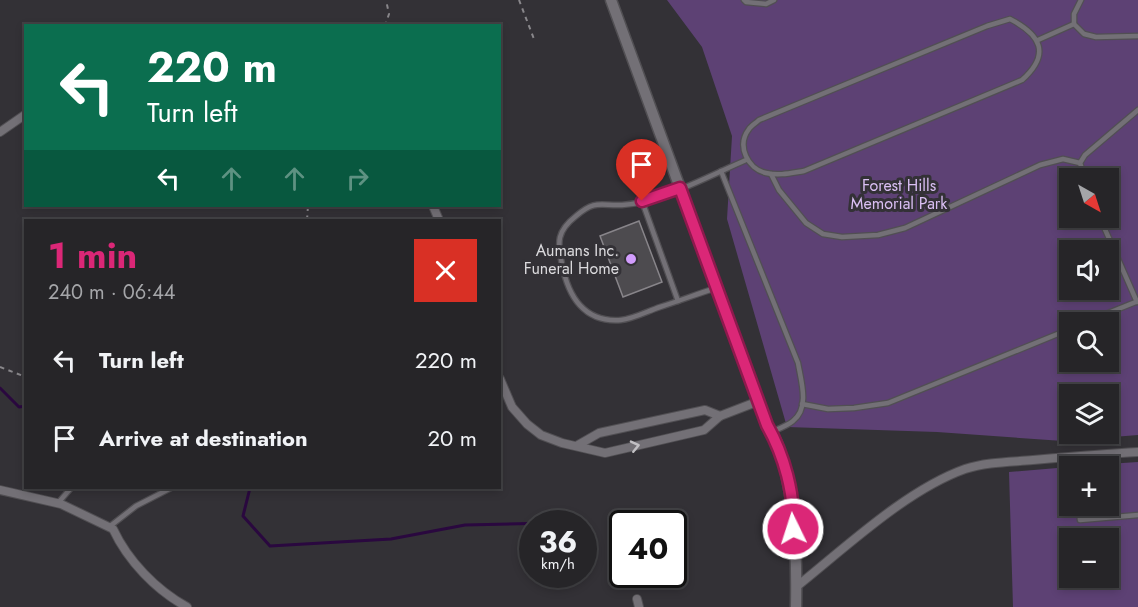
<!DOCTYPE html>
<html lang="en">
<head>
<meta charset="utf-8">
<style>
  :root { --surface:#262528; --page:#323134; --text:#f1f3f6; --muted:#a4a5a8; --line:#424245; --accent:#db2777 }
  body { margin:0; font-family:Jost,sans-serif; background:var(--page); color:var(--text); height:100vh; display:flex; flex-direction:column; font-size:22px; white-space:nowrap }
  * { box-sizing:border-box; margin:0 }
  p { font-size:20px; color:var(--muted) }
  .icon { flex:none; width:33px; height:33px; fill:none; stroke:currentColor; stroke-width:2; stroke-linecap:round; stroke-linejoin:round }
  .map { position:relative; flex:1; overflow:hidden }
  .sheet { position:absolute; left:24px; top:219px; width:477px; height:270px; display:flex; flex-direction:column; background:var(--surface); border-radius:0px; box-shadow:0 3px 9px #0003,0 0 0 2px var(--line) }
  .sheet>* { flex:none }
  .banner { position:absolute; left:24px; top:24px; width:477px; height:183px; border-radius:0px; box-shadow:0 3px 9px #0003,0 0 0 2px var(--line); background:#0b6e4f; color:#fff; overflow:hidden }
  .needle { width:39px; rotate:141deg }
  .fabs { position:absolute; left:1059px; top:168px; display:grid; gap:12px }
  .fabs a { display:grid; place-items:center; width:60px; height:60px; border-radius:0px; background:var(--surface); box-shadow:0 3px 9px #0003,0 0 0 2px var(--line); font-size:30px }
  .speed { position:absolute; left:519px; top:510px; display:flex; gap:12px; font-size:30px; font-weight:700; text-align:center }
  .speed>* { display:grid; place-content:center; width:78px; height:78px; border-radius:50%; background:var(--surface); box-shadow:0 3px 9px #0003,0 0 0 2px var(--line); line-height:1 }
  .speed small { font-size:15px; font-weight:400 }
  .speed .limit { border:3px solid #111; border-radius:9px; background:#fff; color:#111 }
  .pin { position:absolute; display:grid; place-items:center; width:51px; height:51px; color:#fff; margin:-62px -26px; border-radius:50% 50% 50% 0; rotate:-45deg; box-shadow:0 0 6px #0007 }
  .pin .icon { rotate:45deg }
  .me { position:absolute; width:66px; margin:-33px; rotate:356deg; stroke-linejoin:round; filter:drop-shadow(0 0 4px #0008) }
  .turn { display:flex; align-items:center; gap:21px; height:126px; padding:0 24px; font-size:27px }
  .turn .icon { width:78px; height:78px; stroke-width:2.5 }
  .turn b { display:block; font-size:42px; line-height:51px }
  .lanes { display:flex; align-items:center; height:57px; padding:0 24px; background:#0003; justify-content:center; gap:30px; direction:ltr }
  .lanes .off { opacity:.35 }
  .round { display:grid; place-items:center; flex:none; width:63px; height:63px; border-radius:0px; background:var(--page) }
  .head { display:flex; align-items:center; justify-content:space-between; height:102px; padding:0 24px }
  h1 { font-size:36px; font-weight:700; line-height:45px; color:var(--accent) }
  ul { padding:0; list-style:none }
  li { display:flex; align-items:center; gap:18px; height:78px; padding:0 24px }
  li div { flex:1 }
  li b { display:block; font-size:22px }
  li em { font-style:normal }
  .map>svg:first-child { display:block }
  .green { fill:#5d4174; fill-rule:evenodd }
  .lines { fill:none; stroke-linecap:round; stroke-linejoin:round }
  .stream { stroke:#2a083f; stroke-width:3 }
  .building { fill:#4d4b4f; stroke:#88858a; stroke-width:1.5 }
  .service-casing { stroke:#514f53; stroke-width:7 }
  .minor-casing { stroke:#514f53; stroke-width:10 }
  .tertiary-casing { stroke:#514f53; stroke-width:13 }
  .path { stroke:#89878b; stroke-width:2; stroke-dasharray:4.5 4.5; stroke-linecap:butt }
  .service { stroke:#737076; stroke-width:4.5 }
  .minor { stroke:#737076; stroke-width:8 }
  .tertiary { stroke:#737076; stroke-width:10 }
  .oneway { stroke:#c2c0c4 }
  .route-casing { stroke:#8e194d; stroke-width:15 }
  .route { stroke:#db2777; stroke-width:10 }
  .poi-dot { fill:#d29dfd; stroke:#333136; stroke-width:2 }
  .labels { text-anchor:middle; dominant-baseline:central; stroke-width:6; stroke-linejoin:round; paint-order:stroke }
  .park-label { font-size:16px; fill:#dabff3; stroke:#333136 }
  .poi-label { font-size:16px; fill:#dcdbde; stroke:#333136; text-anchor:end }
</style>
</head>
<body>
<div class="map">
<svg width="1138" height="607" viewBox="0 0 1138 607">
  <rect width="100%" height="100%" fill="#333136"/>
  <g class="green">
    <path d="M667,0H1138V435L1063,441L937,432L787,427L727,219L732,136L702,47ZM1070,178H1108V218H1070ZM1070,250H1108V290H1070ZM1070,322H1108V362H1070ZM1070,394H1108V434H1070Z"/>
    <path d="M1138,462V607H1013L1009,472L1069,467L1070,506H1108V466H1077ZM1070,538H1108V578H1070Z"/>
  </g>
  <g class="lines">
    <g class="stream">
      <polyline points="0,388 19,407 26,406"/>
      <polyline points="250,488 243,516 270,546 391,539 465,525 550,523"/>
    </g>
  </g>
  <polygon class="building" points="639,221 662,282 623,297 600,236"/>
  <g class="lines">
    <defs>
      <g id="service">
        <polyline points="744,0 746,2 766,4 774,0"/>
        <polyline points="1081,0 1074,14 1074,24 1084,34 1096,37 1138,36"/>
        <path d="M1010,19C1041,35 1051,54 1022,80L804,171C791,173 779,176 766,173C748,169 736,146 749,129C751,126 756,123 759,120L987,26Z"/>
        <polyline points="1038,40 1074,24"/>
        <path d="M721,171L798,363C801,381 810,408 793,421C787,426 778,429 771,432"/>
        <polyline points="771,174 779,190 806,223 823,234 842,237 878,235 905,228 1040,165 1063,159 1080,163"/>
        <polyline points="1085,178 1080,163 1085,155 1138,110"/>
        <polyline points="642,201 678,301"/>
        <polyline points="1100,218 1137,302"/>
        <path d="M716,288C697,294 679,301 660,307C648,311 633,319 621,320C584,323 568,296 562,264C557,242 557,231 576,216C596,199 601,206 622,205C660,203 711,175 746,160"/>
        <polyline points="1086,322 1138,301"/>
        <polyline points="802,404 828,409 854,408 888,403 1070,329"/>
        <polyline points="1074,457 1075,466"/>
        <polyline points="58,503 71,488"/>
        <polyline points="1079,506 1080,520 1138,515"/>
        <polyline points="109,527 136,506 171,488"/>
      </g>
      <g id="minor">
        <polyline points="0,132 26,114"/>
        <polyline points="433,206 439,220"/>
        <polyline points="500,379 512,407 527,424 541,435 562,443 605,453 704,430 720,416 705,410 599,433 578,445"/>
        <polyline points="720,416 759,401"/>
        <path d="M0,490L61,504L113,529C128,561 156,590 187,607"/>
        <path d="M796,587C845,548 906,490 965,469C986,462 1010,462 1033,460C1068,457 1103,454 1138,452"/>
        <polyline points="637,599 639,607"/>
      </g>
      <path id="tertiary" d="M611,0L767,425C771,432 776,439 778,446C795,491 797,558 796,607"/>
    </defs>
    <use href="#service" class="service-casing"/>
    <use href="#minor" class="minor-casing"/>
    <use href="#tertiary" class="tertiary-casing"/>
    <g class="path">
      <polyline points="519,0 534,39"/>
      <polyline points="385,26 389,14 386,0"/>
      <polyline points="307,220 308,206"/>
      <polyline points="0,367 26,377"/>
    </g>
    <use href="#service" class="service"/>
    <use href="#minor" class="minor"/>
    <use href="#tertiary" class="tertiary"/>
  </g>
  <defs><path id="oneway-chevron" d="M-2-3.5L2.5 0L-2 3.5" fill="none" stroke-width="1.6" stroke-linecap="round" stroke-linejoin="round" transform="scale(1.5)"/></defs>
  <use class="oneway" href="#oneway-chevron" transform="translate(635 446) rotate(-13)"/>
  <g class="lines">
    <defs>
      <path id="route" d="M642,201L680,188L767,425C784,455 795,494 793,529"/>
    </defs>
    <use href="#route" class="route-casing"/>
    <use href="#route" class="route"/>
  </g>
  <circle class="poi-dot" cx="631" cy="259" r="6"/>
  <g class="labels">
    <g class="park-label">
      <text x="899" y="185">Forest Hills<tspan x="899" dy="18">Memorial Park</tspan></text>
    </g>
    <g class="poi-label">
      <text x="619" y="250">Aumans Inc.<tspan x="619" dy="18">Funeral Home</tspan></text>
    </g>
  </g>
</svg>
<div class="fabs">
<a><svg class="needle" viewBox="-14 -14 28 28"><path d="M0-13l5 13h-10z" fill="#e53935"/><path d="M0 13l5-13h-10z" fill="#a4a5a8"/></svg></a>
<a><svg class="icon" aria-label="sound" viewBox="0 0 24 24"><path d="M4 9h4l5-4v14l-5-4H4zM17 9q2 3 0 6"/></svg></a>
<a><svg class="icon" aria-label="search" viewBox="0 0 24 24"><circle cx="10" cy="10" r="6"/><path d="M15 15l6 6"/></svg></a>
<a><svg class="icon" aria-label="layers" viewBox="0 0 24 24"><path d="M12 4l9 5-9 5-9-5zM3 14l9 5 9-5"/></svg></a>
<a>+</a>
<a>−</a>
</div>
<div class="speed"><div>36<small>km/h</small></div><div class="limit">40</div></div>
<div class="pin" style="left:642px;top:201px;background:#d93025"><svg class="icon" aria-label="arrive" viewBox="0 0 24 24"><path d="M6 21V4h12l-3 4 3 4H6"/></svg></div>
<svg class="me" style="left:793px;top:529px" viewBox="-20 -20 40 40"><circle r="17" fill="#db2777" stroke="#fff" stroke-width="3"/><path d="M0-11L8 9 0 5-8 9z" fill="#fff"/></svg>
<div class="banner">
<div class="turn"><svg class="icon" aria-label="left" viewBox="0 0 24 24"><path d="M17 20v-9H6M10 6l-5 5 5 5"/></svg><div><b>220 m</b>Turn left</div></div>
<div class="lanes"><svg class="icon" aria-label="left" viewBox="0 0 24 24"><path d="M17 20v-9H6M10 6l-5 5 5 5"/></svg><svg class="icon off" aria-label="ahead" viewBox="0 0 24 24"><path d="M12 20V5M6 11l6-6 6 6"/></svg><svg class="icon off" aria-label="ahead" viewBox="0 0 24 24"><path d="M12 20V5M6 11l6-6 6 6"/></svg><svg class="icon off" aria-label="right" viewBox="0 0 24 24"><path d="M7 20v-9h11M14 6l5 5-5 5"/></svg></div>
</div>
<section class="sheet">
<div class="head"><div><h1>1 min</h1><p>240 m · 06:44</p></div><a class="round" style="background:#d93025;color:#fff"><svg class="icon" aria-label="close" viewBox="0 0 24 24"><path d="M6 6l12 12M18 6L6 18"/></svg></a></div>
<ul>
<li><svg class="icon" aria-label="left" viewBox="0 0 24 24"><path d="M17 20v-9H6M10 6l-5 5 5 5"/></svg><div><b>Turn left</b></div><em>220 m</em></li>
<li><svg class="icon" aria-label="arrive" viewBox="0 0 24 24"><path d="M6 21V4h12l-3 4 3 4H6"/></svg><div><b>Arrive at destination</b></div><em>20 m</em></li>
</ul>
</section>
</div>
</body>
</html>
